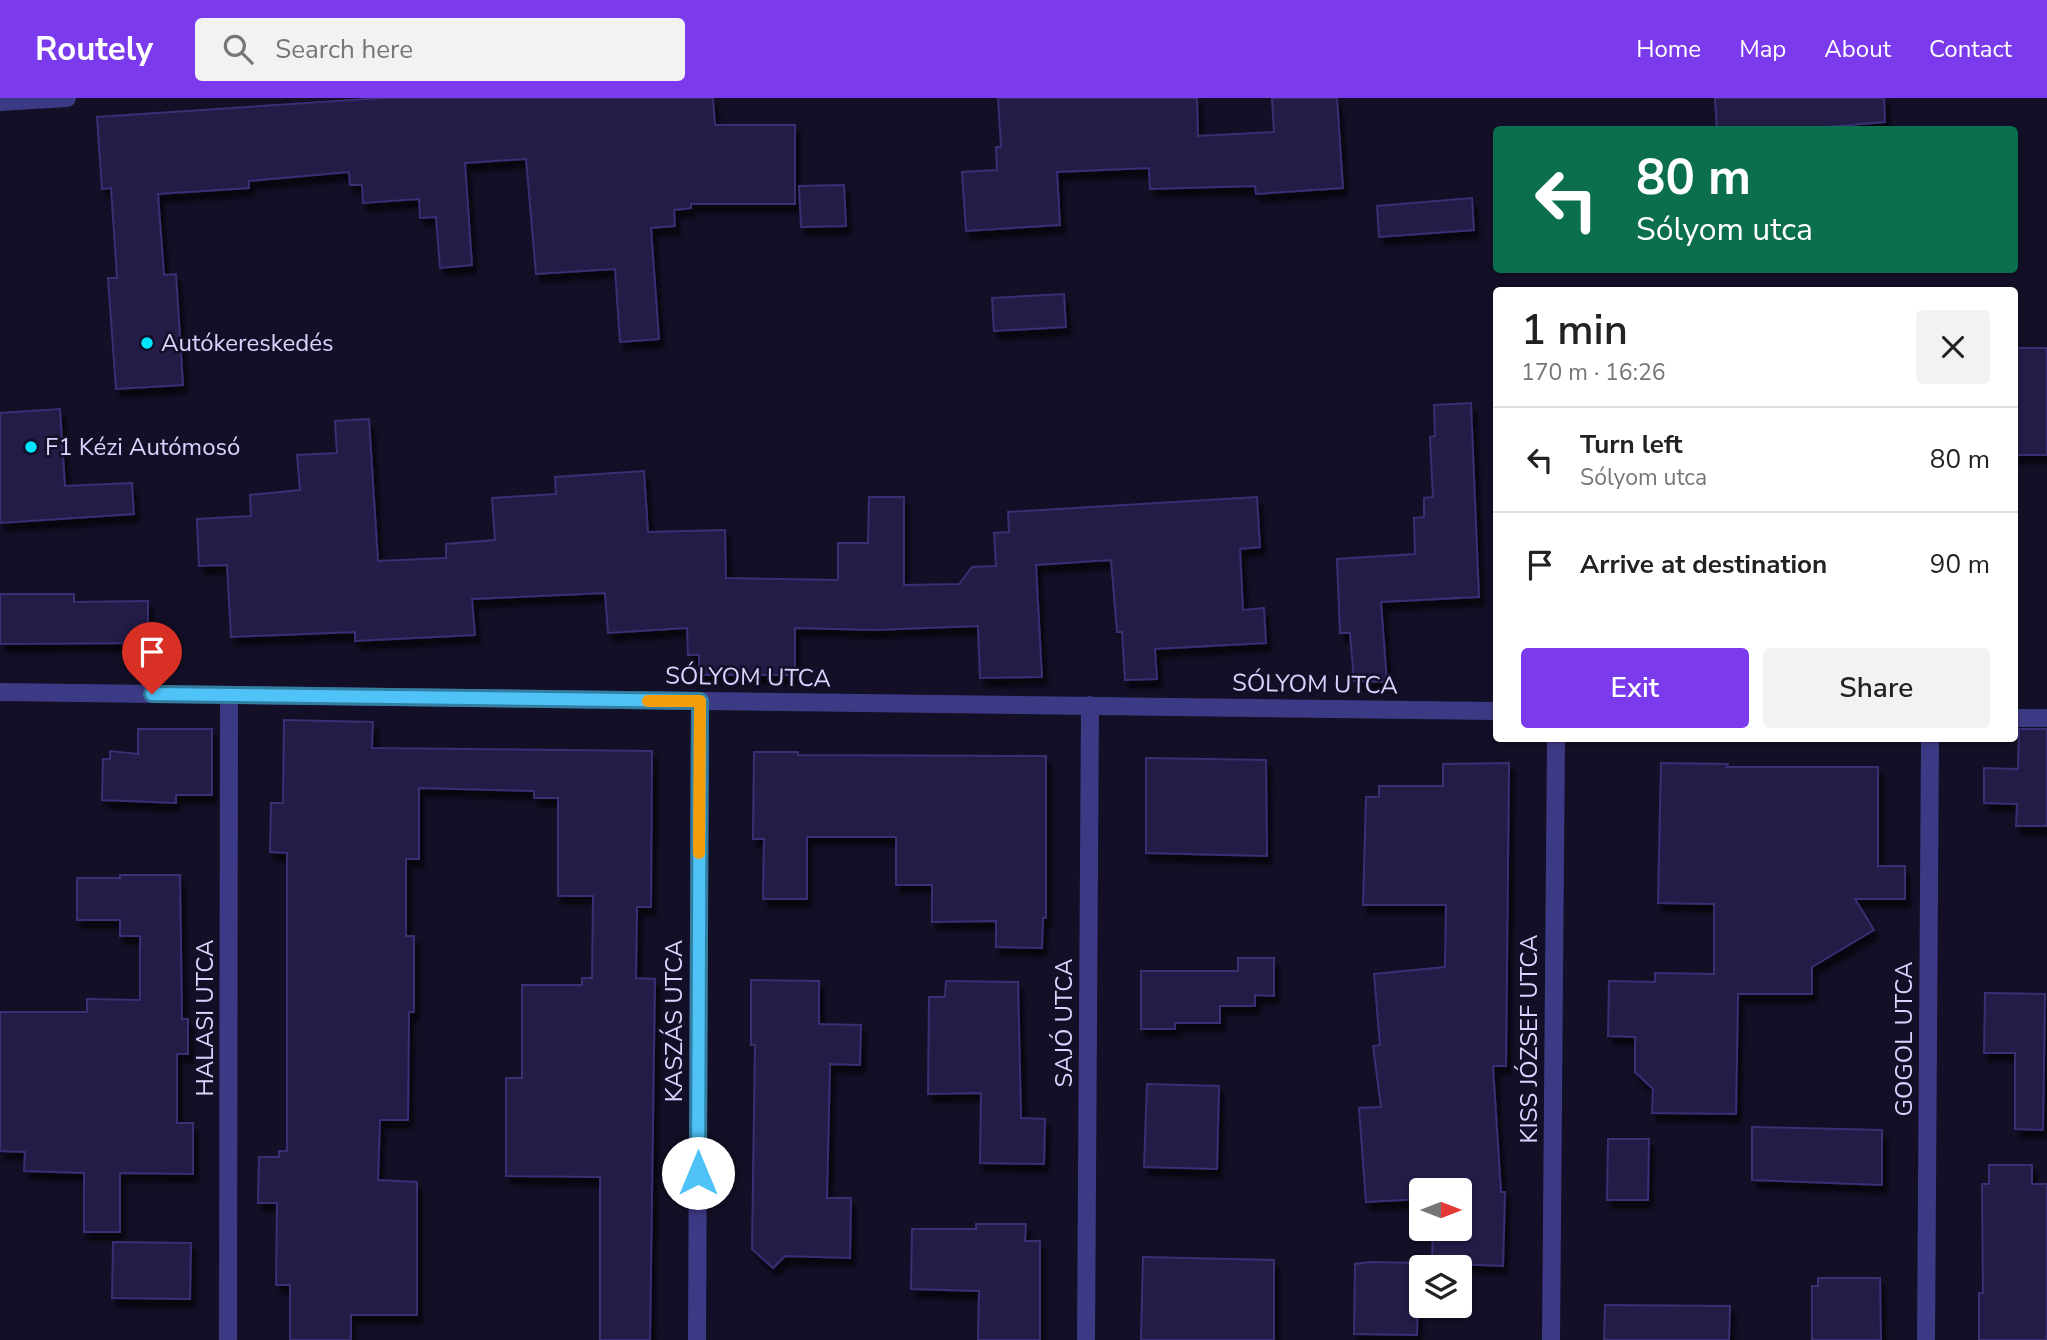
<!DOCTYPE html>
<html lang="en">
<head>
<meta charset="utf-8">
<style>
  :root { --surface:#fff; --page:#f2f2f2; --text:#222; --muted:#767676; --line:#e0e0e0; --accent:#7c3aed }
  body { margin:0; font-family:"Nunito Sans",sans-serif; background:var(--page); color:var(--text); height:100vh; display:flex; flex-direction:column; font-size:26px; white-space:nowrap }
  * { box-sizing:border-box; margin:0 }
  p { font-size:23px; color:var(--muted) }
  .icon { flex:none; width:38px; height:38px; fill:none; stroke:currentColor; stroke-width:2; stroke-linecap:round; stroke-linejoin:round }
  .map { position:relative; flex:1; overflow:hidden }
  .drawer { position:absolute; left:1493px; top:189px; width:525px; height:455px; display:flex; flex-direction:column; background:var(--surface); border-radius:7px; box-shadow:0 2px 5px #0004 }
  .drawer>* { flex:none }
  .top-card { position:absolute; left:1493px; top:28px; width:525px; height:147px; border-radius:7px; box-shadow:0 2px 5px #0004; background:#0b6e4f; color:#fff; overflow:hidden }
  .needle { width:46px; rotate:90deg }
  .buttons { position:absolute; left:1409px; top:1080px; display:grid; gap:14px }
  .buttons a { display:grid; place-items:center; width:63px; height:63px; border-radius:7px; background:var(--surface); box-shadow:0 2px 5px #0004; font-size:35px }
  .pin { position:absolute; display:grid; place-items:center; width:60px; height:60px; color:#fff; margin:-72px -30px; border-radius:50% 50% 50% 0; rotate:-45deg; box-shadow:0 0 7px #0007 }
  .pin .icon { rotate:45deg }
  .me { position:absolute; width:77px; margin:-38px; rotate:0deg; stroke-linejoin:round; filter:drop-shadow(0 0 5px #0008) }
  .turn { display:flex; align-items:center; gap:24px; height:147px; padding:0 28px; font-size:32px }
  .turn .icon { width:91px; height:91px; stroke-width:2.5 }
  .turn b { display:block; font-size:49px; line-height:60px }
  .round { display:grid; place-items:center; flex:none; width:74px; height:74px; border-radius:7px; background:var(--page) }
  .head { display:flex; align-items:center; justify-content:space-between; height:119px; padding:0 28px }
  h1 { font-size:42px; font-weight:600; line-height:52px }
  .cta { display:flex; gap:14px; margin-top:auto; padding:14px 28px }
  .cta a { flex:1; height:80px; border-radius:7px; background:var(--accent); color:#fff; font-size:28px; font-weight:600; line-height:80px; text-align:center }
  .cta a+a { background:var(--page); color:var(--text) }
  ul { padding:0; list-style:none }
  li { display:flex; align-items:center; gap:21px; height:105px; padding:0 28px; border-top:2px solid var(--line) }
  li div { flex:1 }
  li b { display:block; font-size:26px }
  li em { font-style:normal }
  header { display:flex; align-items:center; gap:42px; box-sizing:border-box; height:98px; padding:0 35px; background:var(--accent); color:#fff }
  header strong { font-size:33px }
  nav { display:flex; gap:38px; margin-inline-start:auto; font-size:24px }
  .search { width:490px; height:63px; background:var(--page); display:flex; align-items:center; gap:18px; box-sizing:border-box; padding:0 24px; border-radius:7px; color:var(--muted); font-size:26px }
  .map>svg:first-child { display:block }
  .building { fill:#241b47; stroke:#3b2d73; stroke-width:2; filter:url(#shadow) }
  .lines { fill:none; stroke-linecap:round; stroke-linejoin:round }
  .minor { stroke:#3d3a85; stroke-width:18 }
  .route-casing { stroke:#337fa1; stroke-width:18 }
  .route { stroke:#4fc3f7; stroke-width:12 }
  .slow { stroke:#f59e0b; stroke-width:12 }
  .poi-dot { fill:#00e5ff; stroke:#130f26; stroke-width:2.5 }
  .labels { text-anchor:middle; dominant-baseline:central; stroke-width:5; stroke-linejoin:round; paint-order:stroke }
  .poi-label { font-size:24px; fill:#d9d4ff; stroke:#130f26; text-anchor:start }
  .street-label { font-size:24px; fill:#d9d4ff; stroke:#130f26 }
</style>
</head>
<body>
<header>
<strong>Routely</strong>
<div class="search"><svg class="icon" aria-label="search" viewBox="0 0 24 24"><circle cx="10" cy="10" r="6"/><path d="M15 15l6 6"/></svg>Search here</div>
<nav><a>Home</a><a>Map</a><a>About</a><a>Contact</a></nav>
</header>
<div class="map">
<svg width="2047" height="1242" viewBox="0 0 2047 1242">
  <defs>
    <filter id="shadow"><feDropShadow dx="4.5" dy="8" stdDeviation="2" flood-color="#0009"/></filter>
  </defs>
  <rect width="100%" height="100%" fill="#130f26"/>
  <g class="building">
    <polygon points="382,0 713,0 715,27 795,27 795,106 691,106 691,110 674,112 675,128 651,130 659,241 620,244 615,171 536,176 526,61 465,65 472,167 440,170 436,119 420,120 419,101 363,105 362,87 350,87 349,74 249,83 249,90 158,96 164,177 176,176 183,287 116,291 108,180 117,180 114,134 111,90 102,91 97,19"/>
    <polygon points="998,0 1197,0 1198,38 1274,34 1272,0 1337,0 1343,90 1256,96 1255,88 1150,91 1149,70 1057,74 1060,127 966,133 962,74 997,72 996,49 1001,49"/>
    <polygon points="1715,0 1884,0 1885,24 1791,32 1787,29 1717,32"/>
    <polygon points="844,87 846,128 801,129 799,88"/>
    <polygon points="1472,100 1474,132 1379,139 1377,108"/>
    <polygon points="1064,196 1066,229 994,233 992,200"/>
    <rect x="2014" y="250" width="33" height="107"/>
    <polygon points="1471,305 1479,499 1381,504 1387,584 1354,583 1350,535 1340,535 1337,461 1415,456 1414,420 1424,419 1424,400 1433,399 1430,339 1435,338 1434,307"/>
    <polygon points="60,311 65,388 132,385 134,416 0,425 0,315"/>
    <polygon points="369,321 378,463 446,460 446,446 495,442 492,400 556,396 555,379 644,373 648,434 725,432 726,480 838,482 838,445 868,445 869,399 904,399 904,487 959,486 972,469 996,468 994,435 1009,434 1008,414 1257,399 1260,449 1240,451 1243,512 1264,510 1266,545 1155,551 1157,581 1125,582 1122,534 1117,534 1111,462 1036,467 1042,579 980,580 978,528 874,532 795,530 795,577 699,577 699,557 688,557 687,530 608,535 605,495 472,501 475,537 355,543 355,534 231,539 227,467 199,468 197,421 251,418 250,397 300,392 297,357 337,355 335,323"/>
    <polygon points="0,496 74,496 74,504 148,503 148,545 0,546"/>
    <polygon points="284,622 373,624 372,650 652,653 651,809 637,809 636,880 655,881 650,1242 600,1242 600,1079 506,1078 506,980 522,980 522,887 582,887 582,880 592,880 593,798 558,798 558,700 534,700 534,693 419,690 419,761 406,761 406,838 414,838 414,914 409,914 408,1022 380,1022 378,1082 417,1084 417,1217 351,1217 351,1242 290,1242 290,1187 276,1187 277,1105 258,1105 259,1059 279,1059 279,1053 287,1053 287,755 270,754 271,705 283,705"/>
    <polygon points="138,631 212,631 212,697 176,697 176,705 102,702 103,661 110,661 110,653 138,656"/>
    <polygon points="2019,631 2047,631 2047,728 2016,728 2017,706 1984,705 1984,670 2018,671"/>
    <polygon points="754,654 798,654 798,657 1046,658 1046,820 1043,820 1042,850 996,849 996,823 932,824 932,787 896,787 896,739 807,739 807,801 763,801 764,741 753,741"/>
    <polygon points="1146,660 1266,662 1267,758 1146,755"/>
    <polygon points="1509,665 1506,968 1493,968 1501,1094 1505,1094 1503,1168 1432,1165 1433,1130 1460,1130 1460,1092 1421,1092 1421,1101 1366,1104 1359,1010 1381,1009 1373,948 1380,947 1374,876 1445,869 1446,807 1363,807 1366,699 1379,699 1379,688 1443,688 1443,666"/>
    <polygon points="1661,665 1728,666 1727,669 1878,669 1878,768 1905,768 1905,801 1855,801 1874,832 1812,869 1812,896 1738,896 1736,1016 1652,1015 1653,991 1635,974 1635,939 1608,938 1609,883 1655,884 1655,875 1714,876 1714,806 1658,805"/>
    <polygon points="120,777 180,777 182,921 188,921 188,956 177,956 177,1025 193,1025 193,1076 120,1075 120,1134 84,1134 84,1075 24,1073 25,1054 0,1053 0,914 87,914 87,901 140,902 140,838 120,838 120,822 77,822 77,780 120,780"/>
    <polygon points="1238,860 1274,860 1274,898 1255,897 1255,908 1220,908 1220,925 1175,925 1175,931 1141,931 1141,873 1238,873"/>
    <polygon points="751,882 819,883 819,926 861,927 860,967 830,966 827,1100 851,1100 850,1160 785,1158 773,1170 752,1151 755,947 751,947"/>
    <polygon points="946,883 1018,884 1021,1020 1045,1021 1044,1066 980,1065 981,995 928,996 929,899 945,899"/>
    <polygon points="1985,895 2045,896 2043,1032 2015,1031 2015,955 1984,955"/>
    <polygon points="1147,986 1219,988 1217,1071 1144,1069"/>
    <polygon points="1752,1029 1882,1032 1882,1087 1752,1082"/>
    <polygon points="1608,1041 1649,1041 1648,1102 1607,1102"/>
    <polygon points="1989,1067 2032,1067 2032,1086 2047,1086 2047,1242 1979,1242 1979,1195 1983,1195 1982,1086 1989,1086"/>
    <polygon points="976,1126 1026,1126 1025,1143 1040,1143 1040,1242 978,1242 979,1193 911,1191 912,1131 976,1131"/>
    <polygon points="113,1144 191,1145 190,1201 112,1200"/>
    <polygon points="1143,1159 1274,1162 1274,1242 1141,1242"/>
    <polygon points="1371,1164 1419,1165 1417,1237 1354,1236 1355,1166"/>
    <polygon points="1818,1180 1880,1180 1881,1242 1812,1242 1812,1188 1818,1188"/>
    <polygon points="1605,1207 1730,1208 1729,1242 1604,1242"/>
  </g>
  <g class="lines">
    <g class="minor">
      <polyline points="0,4 67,0"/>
      <polyline points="0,594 1496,613"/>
      <polyline points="2014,620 2047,620"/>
      <polyline points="228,1242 229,598"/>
      <polyline points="697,1242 700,603"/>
      <polyline points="1086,1242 1090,607"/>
      <polyline points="1551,1242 1556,640"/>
      <polyline points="1926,1242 1930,640"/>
    </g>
  </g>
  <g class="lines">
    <defs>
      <polyline id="route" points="152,596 700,603 698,1075"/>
    </defs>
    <use href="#route" class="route-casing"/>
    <use href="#route" class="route"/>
    <polyline class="slow" points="648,603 700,603 699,755"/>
  </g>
  <g class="poi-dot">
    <circle cx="147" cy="245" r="7"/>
    <circle cx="31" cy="349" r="7"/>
  </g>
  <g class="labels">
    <g class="poi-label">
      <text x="161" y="245">Autókereskedés</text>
      <text x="45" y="349">F1 Kézi Autómosó</text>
    </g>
    <g class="street-label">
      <text transform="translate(748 579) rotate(1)">SÓLYOM UTCA</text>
      <text transform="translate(1315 586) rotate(1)">SÓLYOM UTCA</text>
      <text transform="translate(205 920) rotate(-90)">HALASI UTCA</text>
      <text transform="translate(674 923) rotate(-90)">KASZÁS UTCA</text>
      <text transform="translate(1064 925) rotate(-90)">SAJÓ UTCA</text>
      <text transform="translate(1529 941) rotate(-90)">KISS JÓZSEF UTCA</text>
      <text transform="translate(1904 941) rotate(-90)">GOGOL UTCA</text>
    </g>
  </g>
</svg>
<div class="buttons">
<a><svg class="needle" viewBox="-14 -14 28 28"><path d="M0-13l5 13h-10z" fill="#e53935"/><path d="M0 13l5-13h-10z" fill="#767676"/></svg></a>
<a><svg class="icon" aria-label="layers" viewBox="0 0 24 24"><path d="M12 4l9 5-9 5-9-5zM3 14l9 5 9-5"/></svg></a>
</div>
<div class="pin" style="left:152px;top:596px;background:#d93025"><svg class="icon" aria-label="arrive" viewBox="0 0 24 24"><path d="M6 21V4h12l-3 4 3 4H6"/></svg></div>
<svg class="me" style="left:698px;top:1075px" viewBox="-20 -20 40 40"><circle r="19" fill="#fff"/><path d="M0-13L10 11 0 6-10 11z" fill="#4fc3f7"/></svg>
<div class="top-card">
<div class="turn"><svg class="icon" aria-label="left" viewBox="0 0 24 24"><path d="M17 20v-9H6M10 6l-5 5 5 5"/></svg><div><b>80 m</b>Sólyom utca</div></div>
</div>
<section class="drawer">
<div class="head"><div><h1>1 min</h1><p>170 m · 16:26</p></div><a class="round"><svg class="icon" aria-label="close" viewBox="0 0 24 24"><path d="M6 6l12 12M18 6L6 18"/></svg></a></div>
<ul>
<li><svg class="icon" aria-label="left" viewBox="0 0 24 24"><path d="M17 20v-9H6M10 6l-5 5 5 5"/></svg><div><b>Turn left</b><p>Sólyom utca</p></div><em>80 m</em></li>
<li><svg class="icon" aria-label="arrive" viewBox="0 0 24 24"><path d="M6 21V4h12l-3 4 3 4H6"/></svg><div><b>Arrive at destination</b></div><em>90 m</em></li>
</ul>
<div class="cta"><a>Exit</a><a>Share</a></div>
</section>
</div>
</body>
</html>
